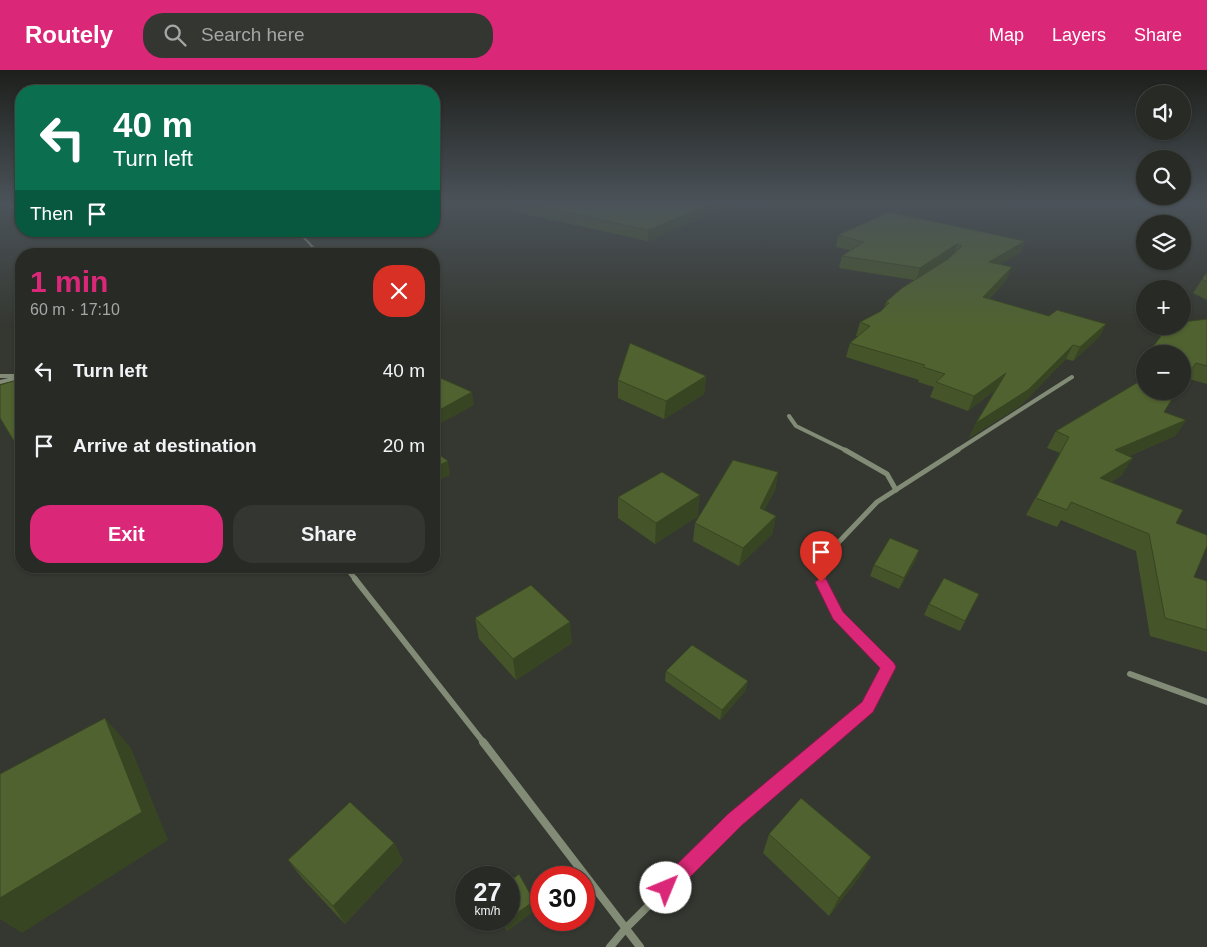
<!DOCTYPE html>
<html lang="en">
<head>
<meta charset="utf-8">
<style>
  :root { --surface:#282a25; --page:#343632; --text:#f1f3f6; --muted:#a5a7a7; --line:#444642; --accent:#db2777 }
  body { margin:0; font-family:Helvetica,sans-serif; background:var(--page); color:var(--text); height:100vh; display:flex; flex-direction:column; font-size:19px; white-space:nowrap }
  * { box-sizing:border-box; margin:0 }
  p { font-size:16px; color:var(--muted) }
  .icon { flex:none; width:28px; height:28px; fill:none; stroke:currentColor; stroke-width:2; stroke-linecap:round; stroke-linejoin:round }
  .map { position:relative; flex:1; overflow:hidden }
  .side { position:absolute; left:15px; top:178px; width:425px; height:325px; display:flex; flex-direction:column; background:var(--surface); border-radius:20px; box-shadow:0 1px 4px #0004,0 0 0 1px var(--line) }
  .side>* { flex:none }
  .guide { position:absolute; left:15px; top:15px; width:425px; height:152px; border-radius:20px; box-shadow:0 1px 4px #0004,0 0 0 1px var(--line); background:#0b6e4f; color:#fff; overflow:hidden }
  .fabs { position:absolute; left:1136px; top:15px; display:grid; gap:10px }
  .fabs a { display:grid; place-items:center; width:55px; height:55px; border-radius:50%; background:var(--surface); box-shadow:0 1px 4px #0004,0 0 0 1px var(--line); font-size:25px }
  .speed { position:absolute; left:455px; top:796px; display:flex; gap:10px; font-size:25px; font-weight:700; text-align:center }
  .speed>* { display:grid; place-content:center; width:65px; height:65px; border-radius:50%; background:var(--surface); box-shadow:0 1px 4px #0004,0 0 0 1px var(--line); line-height:1 }
  .speed small { font-size:12px; font-weight:400 }
  .speed .limit { border:8px solid #d22; background:#fff; color:#111 }
  .pin { position:absolute; display:grid; place-items:center; width:42px; height:42px; color:#fff; margin:-51px -21px; border-radius:50% 50% 50% 0; rotate:-45deg; box-shadow:0 0 5px #0007 }
  .pin .icon { rotate:45deg }
  .me { position:absolute; width:55px; margin:-28px; rotate:45deg; stroke-linejoin:round; filter:drop-shadow(0 0 4px #0008) }
  .turn { display:flex; align-items:center; gap:18px; height:105px; padding:0 15px; font-size:22px }
  .turn .icon { width:65px; height:65px; stroke-width:2.5 }
  .turn b { display:block; font-size:35px; line-height:42px }
  .then { display:flex; align-items:center; height:48px; padding:0 15px; background:#0003; gap:10px; font-size:19px }
  .round { display:grid; place-items:center; flex:none; width:52px; height:52px; border-radius:20px; background:var(--page) }
  .headline { display:flex; align-items:center; justify-content:space-between; height:85px; padding:0 15px }
  h1 { font-size:30px; font-weight:700; line-height:38px; color:var(--accent) }
  .button { display:flex; gap:10px; margin-top:auto; padding:10px 15px }
  .button a { flex:1; height:58px; border-radius:20px; background:var(--accent); color:#fff; font-size:20px; font-weight:700; line-height:58px; text-align:center }
  .button a+a { background:var(--page); color:var(--text) }
  ul { padding:0; list-style:none }
  li { display:flex; align-items:center; gap:15px; height:75px; padding:0 15px }
  li div { flex:1 }
  li b { display:block; font-size:19px }
  li em { font-style:normal }
  header { display:flex; align-items:center; gap:30px; box-sizing:border-box; height:70px; padding:0 25px; background:var(--accent); color:#fff }
  header strong { font-size:24px }
  nav { display:flex; gap:28px; margin-inline-start:auto; font-size:18px }
  .search { width:350px; height:45px; background:var(--page); display:flex; align-items:center; gap:12px; box-sizing:border-box; padding:0 18px; border-radius:20px; color:var(--muted); font-size:19px }
  .map>svg:first-child { display:block }
  .lines { fill:none; stroke-linecap:round; stroke-linejoin:round }
  .minor-far4 { stroke:#828b75; stroke-width:2.5 }
  .minor-far3 { stroke:#828b75; stroke-width:4 }
  .minor-far2 { stroke:#828b75; stroke-width:5 }
  .minor-far1 { stroke:#828b75; stroke-width:6 }
  .minor { stroke:#828b75; stroke-width:8 }
  .wall { fill:#455429 }
  .shaded-wall { fill:#384522 }
  .building { fill:#506230; stroke:#384522 }
  .route { fill:#db2777; stroke:#8e194d }
</style>
</head>
<body>
<header>
<strong>Routely</strong>
<div class="search"><svg class="icon" aria-label="search" viewBox="0 0 24 24"><circle cx="10" cy="10" r="6"/><path d="M15 15l6 6"/></svg>Search here</div>
<nav><a>Map</a><a>Layers</a><a>Share</a></nav>
</header>
<div class="map">
<svg width="1207" height="877" viewBox="0 0 1207 877">
  <rect width="100%" height="100%" fill="#353831"/>
  <g class="lines">
    <g class="minor-far4">
      <polyline points="4,132 21,141"/>
      <polyline points="298,161 319,184"/>
    </g>
    <g class="minor-far3">
      <polyline points="0,306 14,306"/>
      <polyline points="0,312 21,307"/>
      <polyline points="789,346 796,356 847,381"/>
      <polyline points="956,381 1072,307"/>
    </g>
    <g class="minor-far2">
      <polyline points="845,380 887,404 896,420"/>
      <polyline points="345,496 356,510"/>
      <polyline points="822,510 835,476 877,432 958,380"/>
    </g>
    <g class="minor-far1">
      <polyline points="355,509 484,673"/>
      <polyline points="822,509 821,512 838,545 888,597 867,637 825,673"/>
      <polyline points="1130,604 1207,632"/>
    </g>
    <g class="minor">
      <polyline points="483,672 640,877"/>
      <polyline points="610,877 626,858 735,750 827,672"/>
    </g>
  </g>
  <g class="wall">
    <polygon points="510,132 739,132 648,171 511,141"/>
    <polygon points="889,142 1021,182 1000,194 1007,209 989,229 1049,246 1106,254 1099,267 1073,291 1066,289 1021,335 969,368 976,353 995,320 968,341 930,327 934,317 918,312 919,310 846,287 850,273 858,266 856,266 860,252 881,241 885,236 886,232 914,210 839,198 842,186 850,180 836,177 838,165"/>
    <polygon points="1207,202 1207,230 1193,223"/>
    <polygon points="1207,249 1207,314 1186,308"/>
    <polygon points="1145,289 1145,302 1138,300"/>
    <polygon points="706,306 704,324 664,349 618,328 618,310"/>
    <polygon points="1165,342 1186,350 1175,366 1129,386 1122,405 1111,412 1176,453 1194,507 1207,511 1207,582 1150,566 1136,481 1061,450 1057,457 1026,445 1060,383 1047,378 1056,361"/>
    <polygon points="778,402 775,420 764,440 776,446 772,464 739,496 693,471 695,453"/>
    <polygon points="618,427 698,446 655,474 618,448"/>
    <polygon points="919,480 915,491 899,519 870,506 874,495"/>
    <polygon points="979,524 960,561 924,545 929,534"/>
    <polygon points="475,548 572,573 516,610 479,569"/>
    <polygon points="666,601 748,611 745,621 720,650 665,611"/>
    <polygon points="769,764 871,787 860,806 829,846 763,783"/>
    <polygon points="394,773 403,791 345,854 302,808 288,790"/>
    <polygon points="534,831 535,840 507,861 501,850 509,850"/>
  </g>
  <g class="shaded-wall">
    <polygon points="716,132 739,132 648,171 648,160"/>
    <polygon points="1025,171 1021,182 984,204 989,192"/>
    <polygon points="957,174 954,185 916,210 920,198"/>
    <polygon points="1012,197 1007,209 978,240 983,227"/>
    <polygon points="1106,254 1099,267 1073,291 1080,277"/>
    <polygon points="1073,275 1066,289 1021,335 969,368 976,353"/>
    <polygon points="1006,303 999,317 968,341 974,326"/>
    <polygon points="706,306 704,324 664,349 666,331"/>
    <polygon points="472,322 474,335 434,357 434,343"/>
    <polygon points="1186,350 1175,366 1105,396 1115,380"/>
    <polygon points="1133,388 1122,405 1090,425 1100,408"/>
    <polygon points="448,391 450,405 434,413 434,398"/>
    <polygon points="778,402 775,420 756,456 760,438"/>
    <polygon points="700,425 698,446 655,474 656,453"/>
    <polygon points="776,446 772,464 739,496 743,478"/>
    <polygon points="919,480 915,491 899,519 904,508"/>
    <polygon points="570,552 572,573 516,610 513,589"/>
    <polygon points="748,611 745,621 720,650 722,640"/>
    <polygon points="105,648 131,678 168,770 22,863 0,849 0,828"/>
    <polygon points="394,773 403,791 345,854 333,836"/>
    <polygon points="871,787 860,806 829,846 839,828"/>
    <polygon points="534,831 535,840 507,861 504,852 509,850 509,849"/>
  </g>
  <g class="building">
    <polygon points="519,132 716,132 648,160"/>
    <polygon points="889,142 1025,171 989,192 1012,197 983,227 1049,246 1057,240 1106,254 1080,277 1073,275 1028,320 976,353 1006,303 974,326 936,312 945,304 923,297 925,295 850,273 870,256 860,252 881,241 889,233 886,232 888,230 902,218 948,189 962,176 957,174 920,198 842,186 864,172 838,165"/>
    <polygon points="1207,202 1207,212 1202,209"/>
    <polygon points="1207,249 1207,296 1196,293 1182,313 1182,284 1148,284 1168,256 1182,256 1182,252"/>
    <polygon points="630,273 706,306 666,331 618,310"/>
    <polygon points="436,306 472,322 434,343 434,307"/>
    <polygon points="1145,308 1145,321 1177,321 1164,342 1186,350 1115,380 1133,388 1100,408 1183,440 1176,453 1207,465 1207,476 1194,507 1207,511 1207,560 1165,548 1149,464 1071,432 1067,440 1036,428 1069,367 1056,361"/>
    <polygon points="20,309 21,310 21,380 20,381 0,348 0,315"/>
    <polygon points="434,381 448,391 434,398"/>
    <polygon points="733,390 778,402 760,438 776,446 743,478 695,453"/>
    <polygon points="662,402 700,425 656,453 618,427"/>
    <polygon points="890,468 919,480 904,508 874,495"/>
    <polygon points="944,508 979,524 965,551 929,534"/>
    <polygon points="531,515 570,552 513,589 475,548"/>
    <polygon points="692,575 748,611 722,640 666,601"/>
    <polygon points="105,648 142,742 0,828 0,704"/>
    <polygon points="801,728 871,787 839,828 769,764"/>
    <polygon points="350,732 394,773 333,836 288,790"/>
    <polygon points="519,804 534,831 509,849 509,812"/>
  </g>
  <linearGradient id="sky" x2="0" y2="1"><stop stop-color="#1d1f1b"/><stop offset="0.52" stop-color="#4b535a"/><stop offset="1" stop-color="#4b535a" stop-opacity="0"/></linearGradient>
  <rect width="1207" height="255" fill="url(#sky)"/>
  <polygon class="route" points="821,508 826,509 843,542 894,593 896,597 894,601 873,642 741,756 673,824 666,827 660,824 657,818 660,811 728,744 862,632 880,598 833,549 815,512"/>
</svg>
<div class="fabs">
<a><svg class="icon" aria-label="sound" viewBox="0 0 24 24"><path d="M4 9h4l5-4v14l-5-4H4zM17 9q2 3 0 6"/></svg></a>
<a><svg class="icon" aria-label="search" viewBox="0 0 24 24"><circle cx="10" cy="10" r="6"/><path d="M15 15l6 6"/></svg></a>
<a><svg class="icon" aria-label="layers" viewBox="0 0 24 24"><path d="M12 4l9 5-9 5-9-5zM3 14l9 5 9-5"/></svg></a>
<a>+</a>
<a>−</a>
</div>
<div class="speed"><div>27<small>km/h</small></div><div class="limit">30</div></div>
<div class="pin" style="left:821px;top:512px;background:#d93025"><svg class="icon" aria-label="arrive" viewBox="0 0 24 24"><path d="M6 21V4h12l-3 4 3 4H6"/></svg></div>
<svg class="me" style="left:666px;top:818px" viewBox="-20 -20 40 40"><circle r="19" fill="#fff"/><path d="M0-13L10 11 0 6-10 11z" fill="#db2777"/></svg>
<div class="guide">
<div class="turn"><svg class="icon" aria-label="left" viewBox="0 0 24 24"><path d="M17 20v-9H6M10 6l-5 5 5 5"/></svg><div><b>40 m</b>Turn left</div></div>
<div class="then">Then<svg class="icon" aria-label="arrive" viewBox="0 0 24 24"><path d="M6 21V4h12l-3 4 3 4H6"/></svg></div>
</div>
<section class="side">
<div class="headline"><div><h1>1 min</h1><p>60 m · 17:10</p></div><a class="round" style="background:#d93025;color:#fff"><svg class="icon" aria-label="close" viewBox="0 0 24 24"><path d="M6 6l12 12M18 6L6 18"/></svg></a></div>
<ul>
<li><svg class="icon" aria-label="left" viewBox="0 0 24 24"><path d="M17 20v-9H6M10 6l-5 5 5 5"/></svg><div><b>Turn left</b></div><em>40 m</em></li>
<li><svg class="icon" aria-label="arrive" viewBox="0 0 24 24"><path d="M6 21V4h12l-3 4 3 4H6"/></svg><div><b>Arrive at destination</b></div><em>20 m</em></li>
</ul>
<div class="button"><a>Exit</a><a>Share</a></div>
</section>
</div>
</body>
</html>
